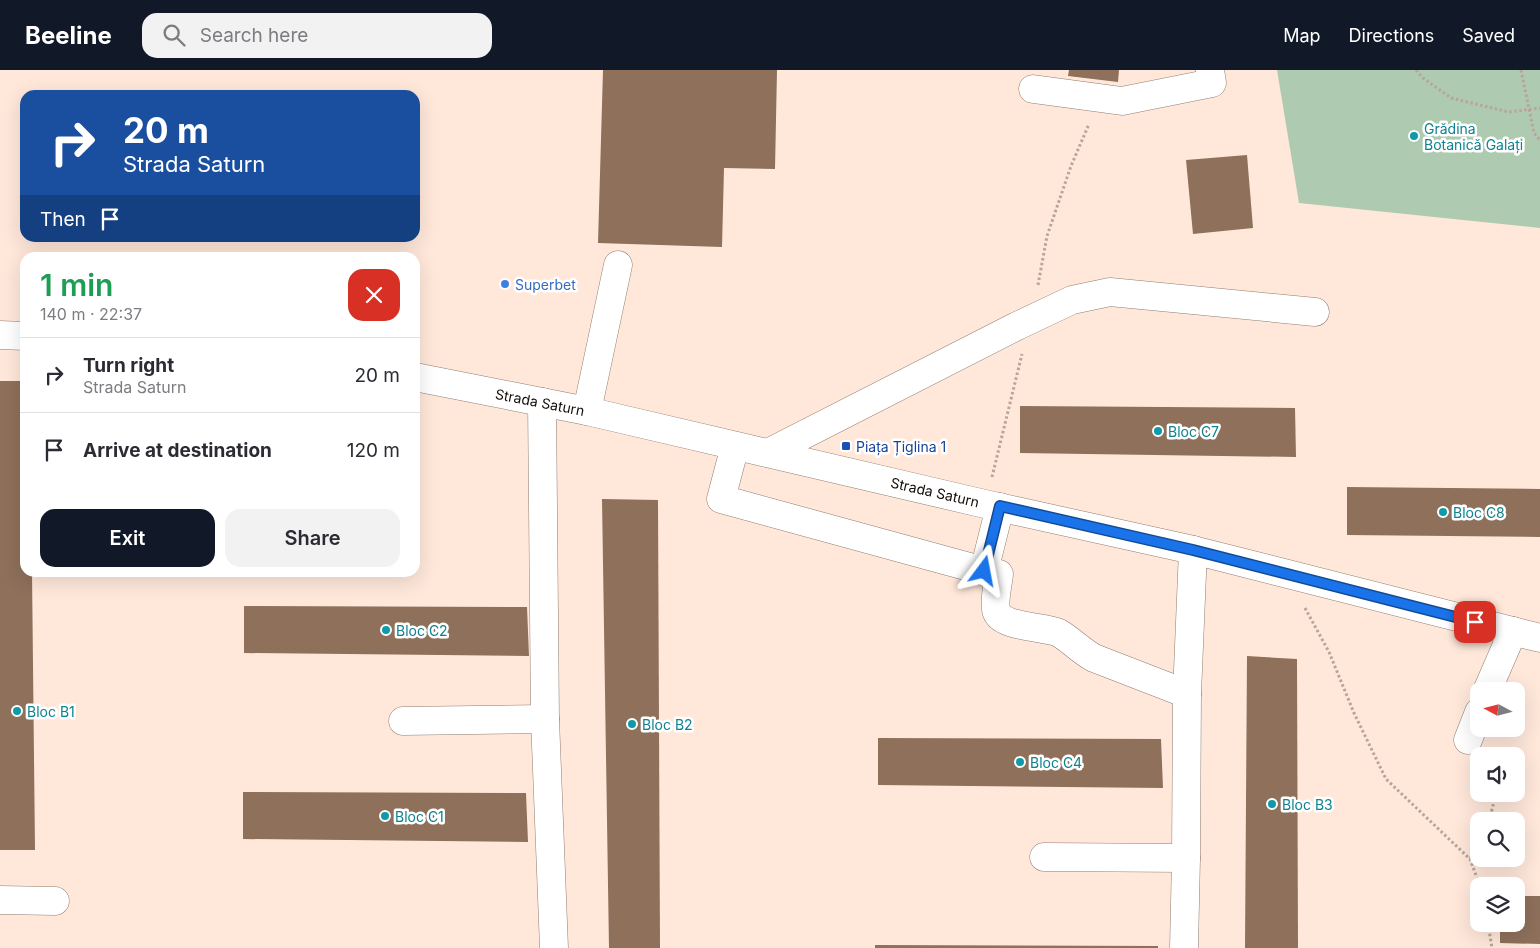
<!DOCTYPE html>
<html lang="en">
<head>
<meta charset="utf-8">
<style>
  :root { --surface:#fff; --page:#f2f2f3; --text:#2b2b33; --muted:#7c7c81; --line:#e1e1e2; --accent:#111827 }
  body { margin:0; font-family:Inter,sans-serif; background:var(--page); color:var(--text); height:100vh; display:flex; flex-direction:column; font-size:19px; white-space:nowrap }
  * { box-sizing:border-box; margin:0 }
  p { font-size:16px; color:var(--muted) }
  .icon { flex:none; width:28px; height:28px; fill:none; stroke:currentColor; stroke-width:2; stroke-linecap:round; stroke-linejoin:round }
  .map { position:relative; flex:1; overflow:hidden }
  .details { position:absolute; left:20px; top:182px; width:400px; height:325px; display:flex; flex-direction:column; background:var(--surface); border-radius:15px; box-shadow:0 5px 20px #0002 }
  .details>* { flex:none }
  .hud { position:absolute; left:20px; top:20px; width:400px; height:152px; border-radius:15px; box-shadow:0 5px 20px #0002; background:#1a4fa0; color:#fff; overflow:hidden }
  .needle { width:32px; rotate:277deg }
  .tools { position:absolute; left:1470px; top:612px; display:grid; gap:10px }
  .tools a { display:grid; place-items:center; width:55px; height:55px; border-radius:10px; background:var(--surface); box-shadow:0 5px 20px #0002; font-size:25px }
  .pin { position:absolute; display:grid; place-items:center; width:42px; height:42px; color:#fff; margin:-21px; border-radius:10px; box-shadow:0 2px 8px #0006 }
  .me { position:absolute; width:55px; margin:-28px; rotate:13deg; stroke-linejoin:round; filter:drop-shadow(0 0 4px #0008) }
  .turn { display:flex; align-items:center; gap:18px; height:105px; padding:0 20px; font-size:22px }
  .turn .icon { width:65px; height:65px; stroke-width:2.5 }
  .turn b { display:block; font-size:35px; line-height:42px }
  .then { display:flex; align-items:center; height:48px; padding:0 20px; background:#0003; gap:10px; font-size:19px }
  .round { display:grid; place-items:center; flex:none; width:52px; height:52px; border-radius:15px; background:var(--page) }
  .head { display:flex; align-items:center; justify-content:space-between; height:85px; padding:0 20px }
  h1 { font-size:30px; font-weight:600; line-height:38px; color:#1e9e55 }
  .primary-button { display:flex; gap:10px; margin-top:auto; padding:10px 20px }
  .primary-button a { flex:1; height:58px; border-radius:15px; background:var(--accent); color:#fff; font-size:20px; font-weight:600; line-height:58px; text-align:center }
  .primary-button a+a { background:var(--page); color:var(--text) }
  ul { padding:0; list-style:none }
  li { display:flex; align-items:center; gap:15px; height:75px; padding:0 20px; border-top:1px solid var(--line) }
  li div { flex:1 }
  li b { display:block; font-size:19px }
  li em { font-style:normal }
  header { display:flex; align-items:center; gap:30px; box-sizing:border-box; height:70px; padding:0 25px; background:var(--accent); color:#fff }
  header strong { font-size:24px }
  nav { display:flex; gap:28px; margin-inline-start:auto; font-size:18px }
  .search { width:350px; height:45px; background:var(--page); display:flex; align-items:center; gap:12px; box-sizing:border-box; padding:0 18px; border-radius:15px; color:var(--muted); font-size:19px }
  .map>svg:first-child { display:block }
  .green { fill:#aecbb1 }
  .building { fill:#8e705b }
  .lines { fill:none; stroke-linecap:round; stroke-linejoin:round }
  .minor-casing { stroke:#917d70; stroke-width:29 }
  .path { stroke:#b7a599; stroke-width:3; stroke-dasharray:2.5 2.5; stroke-linecap:butt }
  .minor { stroke:#fff; stroke-width:28 }
  .route-casing { stroke:#114b97; stroke-width:12 }
  .route { stroke:#1a73e8; stroke-width:9 }
  .culture-dot { fill:#0f9aa8; stroke:#fff; stroke-width:2 }
  .shop-dot { fill:#3f7fe0; stroke:#fff; stroke-width:2 }
  .transit-dot { fill:#1a4fb4; stroke:#fff; stroke-width:2 }
  .labels { text-anchor:middle; dominant-baseline:central; stroke-width:5; stroke-linejoin:round; paint-order:stroke }
  .culture-label { font-size:14px; fill:#0d838f; stroke:#fff; text-anchor:start }
  .shop-label { font-size:14px; fill:#366cbe; stroke:#fff; text-anchor:start }
  .street-label { font-size:14px; fill:#130c07; stroke:#fff }
  .transit-label { font-size:14px; fill:#164399; stroke:#fff; text-anchor:start }
</style>
</head>
<body>
<header>
<strong>Beeline</strong>
<div class="search"><svg class="icon" aria-label="search" viewBox="0 0 24 24"><circle cx="10" cy="10" r="6"/><path d="M15 15l6 6"/></svg>Search here</div>
<nav><a>Map</a><a>Directions</a><a>Saved</a></nav>
</header>
<div class="map">
<svg width="1540" height="878" viewBox="0 0 1540 878">
  <rect width="100%" height="100%" fill="#ffe8da"/>
  <polygon class="green" points="1277,0 1540,0 1540,158 1299,133"/>
  <g class="building">
    <polygon points="603,0 777,0 775,99 724,98 722,177 598,173"/>
    <polygon points="1069,0 1119,0 1118,12 1068,6"/>
    <polygon points="1247,85 1253,158 1193,164 1186,90"/>
    <polygon points="0,311 25,311 25,502 32,502 35,780 0,780"/>
    <polygon points="1020,336 1295,338 1296,387 1020,383"/>
    <polygon points="1347,417 1540,419 1540,467 1347,465"/>
    <polygon points="602,429 658,430 660,878 609,878"/>
    <polygon points="244,536 527,537 529,586 244,583"/>
    <polygon points="1247,586 1297,589 1298,878 1245,878"/>
    <polygon points="878,668 1161,669 1163,718 878,715"/>
    <polygon points="243,722 526,723 528,772 243,769"/>
    <polygon points="1516,826 1540,826 1540,874 1500,873 1500,854 1516,854"/>
    <polygon points="875,875 1158,876 1158,878 875,878"/>
  </g>
  <g class="lines">
    <defs>
      <g id="minor">
        <polyline points="1033,19 1122,31 1212,13 1210,0"/>
        <polyline points="0,265 25,266"/>
        <polyline points="415,307 587,341 985,434 1193,480 1540,568"/>
        <polyline points="542,332 545,649 554,878"/>
        <polyline points="587,341 618,195"/>
        <polyline points="735,376 721,429 984,501 1000,437"/>
        <polyline points="768,383 1017,256 1072,230 1110,222 1315,242"/>
        <path d="M984,501L999,504C998,514 994,530 996,539C998,558 1045,556 1059,563C1071,570 1081,581 1094,588L1187,624"/>
        <polyline points="1487,621 1513,561"/>
        <polyline points="403,651 545,649"/>
        <polyline points="1468,670 1479,642"/>
        <polyline points="1044,787 1186,788"/>
        <polyline points="0,830 55,831"/>
        <polyline points="1184,878 1186,788 1187,624 1193,480"/>
      </g>
    </defs>
    <use href="#minor" class="minor-casing"/>
    <g class="path">
      <polyline points="1416,0 1423,8 1451,28 1509,42 1540,38"/>
      <polyline points="1521,0 1534,63 1540,70"/>
      <polyline points="1038,215 1047,166 1071,96 1089,54"/>
      <polyline points="992,407 1022,284"/>
      <polyline points="1305,538 1329,582 1354,643 1386,709 1470,789 1480,816"/>
      <polyline points="1506,686 1507,683"/>
      <polyline points="1489,751 1496,724"/>
      <polyline points="1470,789 1479,772"/>
      <polyline points="1488,854 1492,878"/>
    </g>
    <use href="#minor" class="minor"/>
  </g>
  <g class="lines">
    <defs>
      <polyline id="route" points="984,501 1000,436 1193,480 1475,552"/>
    </defs>
    <use href="#route" class="route-casing"/>
    <use href="#route" class="route"/>
  </g>
  <g class="culture-dot">
    <circle cx="1414" cy="66" r="5"/>
    <circle cx="1158" cy="361" r="5"/>
    <circle cx="1443" cy="442" r="5"/>
    <circle cx="386" cy="560" r="5"/>
    <circle cx="17" cy="641" r="5"/>
    <circle cx="632" cy="654" r="5"/>
    <circle cx="1020" cy="692" r="5"/>
    <circle cx="1272" cy="734" r="5"/>
    <circle cx="385" cy="746" r="5"/>
  </g>
  <circle class="shop-dot" cx="505" cy="214" r="5"/>
  <rect class="transit-dot" x="841" y="371" width="10" height="10" rx="2.5"/>
  <g class="labels">
    <g class="culture-label">
      <text x="1424" y="58">Grădina<tspan x="1424" dy="16">Botanică Galați</tspan></text>
      <text x="1168" y="361">Bloc C7</text>
      <text x="1453" y="442">Bloc C8</text>
      <text x="396" y="560">Bloc C2</text>
      <text x="27" y="641">Bloc B1</text>
      <text x="642" y="654">Bloc B2</text>
      <text x="1030" y="692">Bloc C4</text>
      <text x="1282" y="734">Bloc B3</text>
      <text x="395" y="746">Bloc C1</text>
    </g>
    <g class="shop-label">
      <text x="515" y="214">Superbet</text>
    </g>
    <g class="street-label">
      <text transform="translate(540 332) rotate(11)">Strada Saturn</text>
      <text transform="translate(935 422) rotate(13)">Strada Saturn</text>
    </g>
    <g class="transit-label">
      <text x="856" y="376">Piața Țiglina 1</text>
    </g>
  </g>
</svg>
<div class="tools">
<a><svg class="needle" viewBox="-14 -14 28 28"><path d="M0-13l5 13h-10z" fill="#e53935"/><path d="M0 13l5-13h-10z" fill="#7c7c81"/></svg></a>
<a><svg class="icon" aria-label="sound" viewBox="0 0 24 24"><path d="M4 9h4l5-4v14l-5-4H4zM17 9q2 3 0 6"/></svg></a>
<a><svg class="icon" aria-label="search" viewBox="0 0 24 24"><circle cx="10" cy="10" r="6"/><path d="M15 15l6 6"/></svg></a>
<a><svg class="icon" aria-label="layers" viewBox="0 0 24 24"><path d="M12 4l9 5-9 5-9-5zM3 14l9 5 9-5"/></svg></a>
</div>
<div class="pin" style="left:1475px;top:552px;background:#d93025"><svg class="icon" aria-label="arrive" viewBox="0 0 24 24"><path d="M6 21V4h12l-3 4 3 4H6"/></svg></div>
<svg class="me" style="left:984px;top:501px" viewBox="-20 -20 40 40"><path d="M0-17L14 15 0 8-14 15z" fill="#1a73e8" stroke="#fff" stroke-width="4"/></svg>
<div class="hud">
<div class="turn"><svg class="icon" aria-label="right" viewBox="0 0 24 24"><path d="M7 20v-9h11M14 6l5 5-5 5"/></svg><div><b>20 m</b>Strada Saturn</div></div>
<div class="then">Then<svg class="icon" aria-label="arrive" viewBox="0 0 24 24"><path d="M6 21V4h12l-3 4 3 4H6"/></svg></div>
</div>
<section class="details">
<div class="head"><div><h1>1 min</h1><p>140 m · 22:37</p></div><a class="round" style="background:#d93025;color:#fff"><svg class="icon" aria-label="close" viewBox="0 0 24 24"><path d="M6 6l12 12M18 6L6 18"/></svg></a></div>
<ul>
<li><svg class="icon" aria-label="right" viewBox="0 0 24 24"><path d="M7 20v-9h11M14 6l5 5-5 5"/></svg><div><b>Turn right</b><p>Strada Saturn</p></div><em>20 m</em></li>
<li><svg class="icon" aria-label="arrive" viewBox="0 0 24 24"><path d="M6 21V4h12l-3 4 3 4H6"/></svg><div><b>Arrive at destination</b></div><em>120 m</em></li>
</ul>
<div class="primary-button"><a>Exit</a><a>Share</a></div>
</section>
</div>
</body>
</html>
